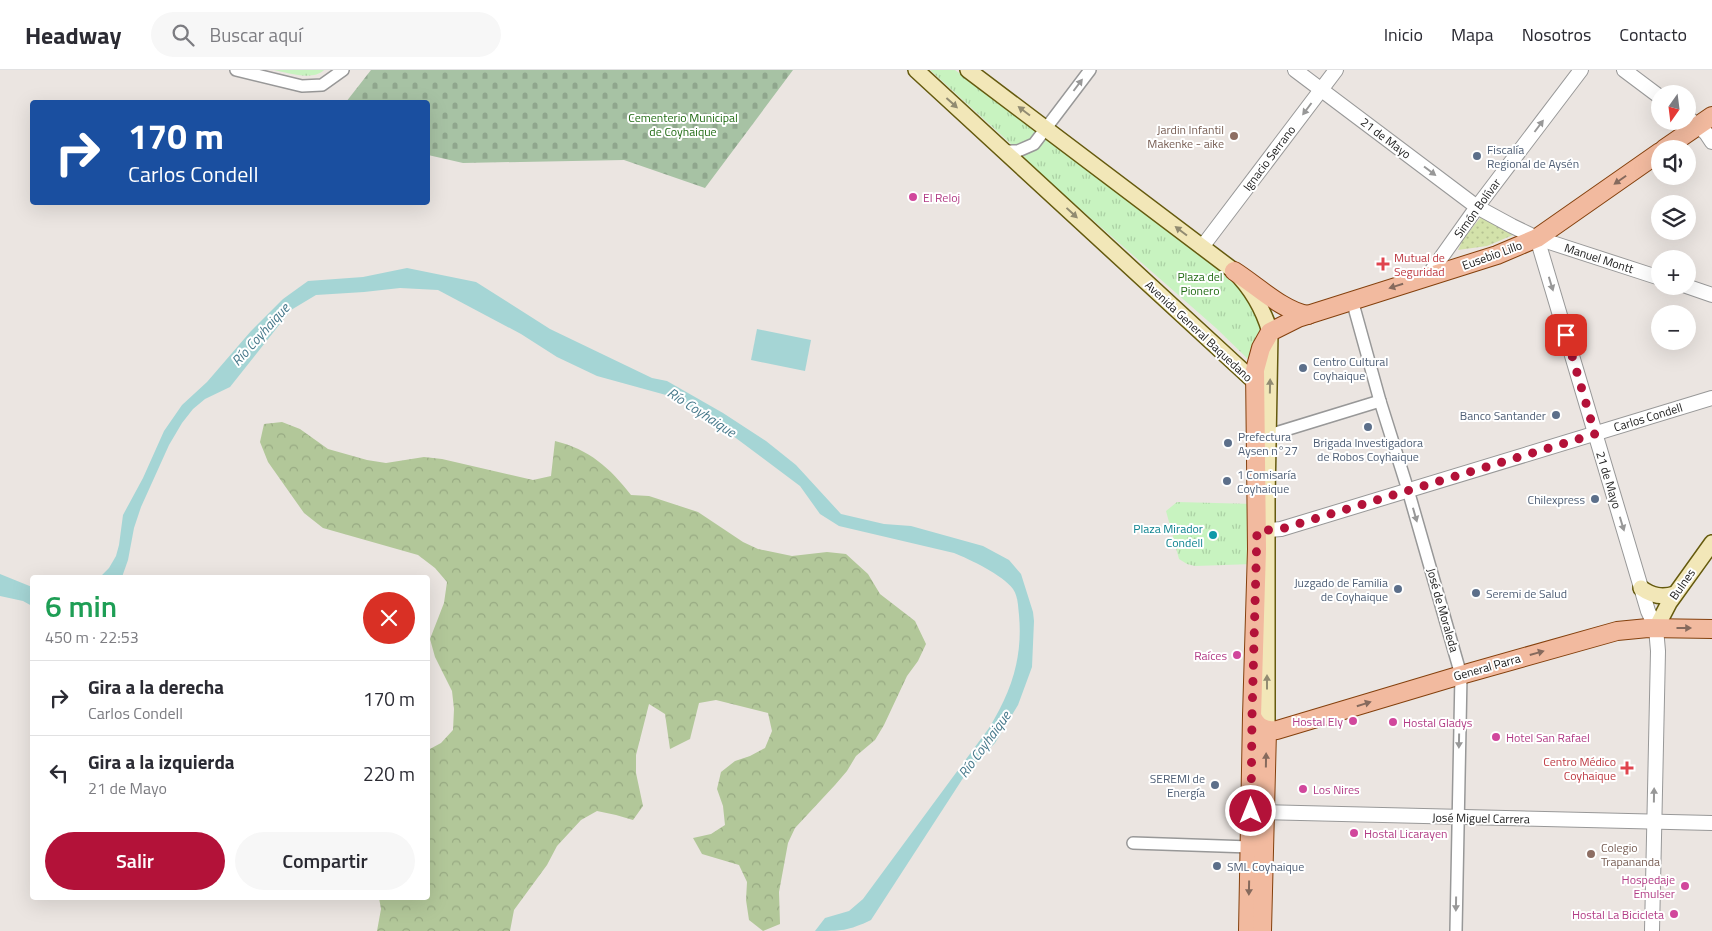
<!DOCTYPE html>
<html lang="es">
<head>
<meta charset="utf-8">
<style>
  :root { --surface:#fff; --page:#f7f7f7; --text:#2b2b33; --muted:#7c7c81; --line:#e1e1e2; --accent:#b31239 }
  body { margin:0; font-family:"Titillium Web",sans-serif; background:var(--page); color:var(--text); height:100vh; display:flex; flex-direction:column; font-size:19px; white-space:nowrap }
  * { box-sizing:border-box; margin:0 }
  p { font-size:16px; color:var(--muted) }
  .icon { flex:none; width:28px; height:28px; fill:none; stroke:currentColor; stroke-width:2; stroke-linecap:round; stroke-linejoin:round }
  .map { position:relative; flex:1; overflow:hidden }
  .sheet { position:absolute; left:30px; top:505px; width:400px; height:325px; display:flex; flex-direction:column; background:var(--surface); border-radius:5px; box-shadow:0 5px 20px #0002 }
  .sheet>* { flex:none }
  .guide { position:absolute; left:30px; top:30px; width:400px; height:105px; border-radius:5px; box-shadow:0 5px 20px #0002; background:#1a4fa0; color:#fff; overflow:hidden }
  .needle { width:32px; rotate:194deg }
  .fabs { position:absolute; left:1651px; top:15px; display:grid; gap:10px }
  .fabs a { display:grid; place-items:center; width:45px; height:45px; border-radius:50%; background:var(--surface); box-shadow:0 5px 20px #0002; font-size:25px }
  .pin { position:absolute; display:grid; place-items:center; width:42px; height:42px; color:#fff; margin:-21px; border-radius:10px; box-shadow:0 2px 8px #0006 }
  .me { position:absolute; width:55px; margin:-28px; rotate:0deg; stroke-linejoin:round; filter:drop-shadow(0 0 4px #0008) }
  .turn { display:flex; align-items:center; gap:18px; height:105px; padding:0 15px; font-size:22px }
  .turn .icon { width:65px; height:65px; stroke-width:2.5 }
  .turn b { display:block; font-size:35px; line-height:42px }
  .round { display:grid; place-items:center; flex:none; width:52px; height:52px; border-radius:26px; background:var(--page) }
  .head { display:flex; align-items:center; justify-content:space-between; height:85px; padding:0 15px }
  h1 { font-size:30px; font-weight:600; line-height:38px; color:#1e9e55 }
  .action { display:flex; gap:10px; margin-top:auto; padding:10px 15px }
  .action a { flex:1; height:58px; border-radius:30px; background:var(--accent); color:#fff; font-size:20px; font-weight:600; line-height:58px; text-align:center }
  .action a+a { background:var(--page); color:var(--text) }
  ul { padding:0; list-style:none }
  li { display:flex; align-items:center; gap:15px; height:75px; padding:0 15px; border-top:1px solid var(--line) }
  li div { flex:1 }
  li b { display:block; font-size:19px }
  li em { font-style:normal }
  header { display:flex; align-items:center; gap:30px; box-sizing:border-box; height:70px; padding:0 25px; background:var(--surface); border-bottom:1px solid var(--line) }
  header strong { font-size:24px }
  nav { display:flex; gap:28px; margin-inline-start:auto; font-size:18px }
  .search { width:350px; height:45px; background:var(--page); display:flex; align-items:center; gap:12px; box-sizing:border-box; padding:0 18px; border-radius:28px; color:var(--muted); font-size:19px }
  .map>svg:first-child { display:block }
  .grass { fill:url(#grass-dots) }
  .forest { fill:url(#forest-crowns) }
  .cemetery { fill:url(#cemetery-stones) }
  .park { fill:url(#park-tufts) }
  .water { fill:#a5d5d5 }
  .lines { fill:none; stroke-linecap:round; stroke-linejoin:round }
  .minor-casing { stroke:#989898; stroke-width:14 }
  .tertiary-casing { stroke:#989898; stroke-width:16 }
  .secondary-casing { stroke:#655a0e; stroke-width:18 }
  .primary-casing { stroke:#84400d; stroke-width:20 }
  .minor { stroke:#fff; stroke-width:11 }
  .tertiary { stroke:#fff; stroke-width:14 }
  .secondary { stroke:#f2e7b8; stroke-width:15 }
  .primary { stroke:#f2ba9f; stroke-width:18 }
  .oneway { fill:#989898 }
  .oneway2 { fill:#918b71 }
  .oneway3 { fill:#866a5d }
  .route { stroke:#b31239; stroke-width:9; stroke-dasharray:0 16.2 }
  .education-dot { fill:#8d6e63; stroke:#fff; stroke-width:2 }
  .service-dot { fill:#5c6f8a; stroke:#fff; stroke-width:2 }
  .hotel-dot { fill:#d1479c; stroke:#fff; stroke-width:2 }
  .health-dot { fill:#e0444e; stroke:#fff; stroke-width:2 }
  .culture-dot { fill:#0f9aa8; stroke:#fff; stroke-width:2 }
  .labels { text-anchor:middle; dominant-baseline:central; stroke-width:4; stroke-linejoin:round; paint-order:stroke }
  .park-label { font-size:12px; fill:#226c15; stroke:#fff }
  .education-label { font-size:12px; fill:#785e54; stroke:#fff; text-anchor:end }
  .street-label { font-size:12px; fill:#1b1b1b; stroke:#fff }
  .service-label { font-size:12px; fill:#4e5e75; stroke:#fff; text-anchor:start }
  .hotel-label { font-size:12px; fill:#b23c85; stroke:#fff; text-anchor:start }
  .health-label { font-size:12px; fill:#be3a42; stroke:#fff; text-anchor:start }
  .culture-label { font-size:12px; fill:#0d838f; stroke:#fff; text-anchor:end }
  .water-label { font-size:14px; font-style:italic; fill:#47798b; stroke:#fff }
</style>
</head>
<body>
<header>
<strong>Headway</strong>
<div class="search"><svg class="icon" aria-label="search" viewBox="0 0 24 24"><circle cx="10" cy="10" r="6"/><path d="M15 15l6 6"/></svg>Buscar aquí</div>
<nav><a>Inicio</a><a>Mapa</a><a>Nosotros</a><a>Contacto</a></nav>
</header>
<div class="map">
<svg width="1712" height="861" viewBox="0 0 1712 861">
  <defs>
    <pattern id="grass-dots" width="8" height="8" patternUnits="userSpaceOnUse" patternTransform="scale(1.25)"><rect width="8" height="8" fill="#d3e2aa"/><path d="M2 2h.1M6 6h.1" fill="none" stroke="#b5c192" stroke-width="1.8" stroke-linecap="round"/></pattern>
    <pattern id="forest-crowns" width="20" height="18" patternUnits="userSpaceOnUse" patternTransform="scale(1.25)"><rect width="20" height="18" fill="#b2c799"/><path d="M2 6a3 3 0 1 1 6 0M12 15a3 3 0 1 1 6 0" fill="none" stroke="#98aa83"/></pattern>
    <pattern id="cemetery-stones" width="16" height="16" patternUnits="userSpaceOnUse" patternTransform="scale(1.25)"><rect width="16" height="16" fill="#a7c2a4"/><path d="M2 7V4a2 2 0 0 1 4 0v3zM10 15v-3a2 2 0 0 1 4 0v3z" fill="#8fa68d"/></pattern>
    <pattern id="park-tufts" width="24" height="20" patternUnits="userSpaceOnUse" patternTransform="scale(1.25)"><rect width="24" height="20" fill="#c8f3c0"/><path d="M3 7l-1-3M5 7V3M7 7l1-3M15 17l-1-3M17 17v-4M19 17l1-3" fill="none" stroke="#abd0a4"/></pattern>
  </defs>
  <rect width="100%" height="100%" fill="#ebe5e1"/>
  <polygon class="grass" points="1481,147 1513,165 1487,176 1458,180 1463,169"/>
  <path class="forest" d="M282,352L300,359L328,379L367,390L386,393L424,387L442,389L533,410L551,406L555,371C589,379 610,398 631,425L649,426L698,442L743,472L758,479L792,486L827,482L846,484L868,504L880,524L915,551L926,574L918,591L907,606L884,655L875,670L856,686L847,701L835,715L795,758L788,773L779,822L780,854L763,861L749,850L746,830L747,812L739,795L702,784L693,768L711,764L725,755L723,736L717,719L721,702L735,691L750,686L765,678L772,661L768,643L716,630L699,633L690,669L670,679L665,644L649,634L636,685V703L643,736L633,750L616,745L597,741L581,750L557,776L547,795L514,840L510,861H377L381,839L379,828H428V680L441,673L453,660L454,639L452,621L435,587L430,569L444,533L447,512L435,498L418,485L323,458L304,443L268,392L260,372L264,354Z"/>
  <polygon class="cemetery" points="371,0 793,0 705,118 624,90 463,93 428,85 428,32 346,32"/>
  <g class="park">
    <path d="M274,0H324C313,11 288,3 274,0Z"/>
    <polygon points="930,0 955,0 1189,173 1240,216 1256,242 1262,259 1254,295 1216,258 1037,101 1010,73"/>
    <polygon points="1177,432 1254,434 1253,494 1195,496 1187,494 1179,489 1166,441"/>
  </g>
  <g class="water">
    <path d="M407,198L476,212L550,259L652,308L667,311L723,343L766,371L796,395L841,444L884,454L911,456L983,476L1009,490L1021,504L1033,542L1034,551L1032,597L1018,635L995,673L967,702L871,850C848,861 841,861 815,861L825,848L849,841L863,829L989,658C1011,622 1023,588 1019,545C1018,536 1018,526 1013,519C1003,505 969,489 954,483L839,456L820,444L800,416L705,345L666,325L597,306L557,287L521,264L438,220L400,218L364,222L316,225L291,240L230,317L205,329L193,339L182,353L169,375L141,437L134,458L128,490L122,507H100L109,498L116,486L119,475L123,445L143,408L164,361L182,335L207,312L251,261L283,229L308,211L363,207Z"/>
    <polygon points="757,259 811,270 805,301 751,290"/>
    <polygon points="0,504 32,517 32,536 23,531 0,526"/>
  </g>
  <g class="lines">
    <defs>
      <g id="minor">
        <polyline points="236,0 302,16 322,15 343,0"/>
        <polyline points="1005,81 1018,81 1034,74 1090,0"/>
        <polyline points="1352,230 1380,331 1408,420 1461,605 1456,861"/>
        <polyline points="1269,365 1380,331"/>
        <polyline points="1133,773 1250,777"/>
      </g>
      <g id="tertiary">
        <polyline points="1295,0 1477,137 1512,156 1537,168 1660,208"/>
        <polyline points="1624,0 1660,27"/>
        <polyline points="1688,48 1706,63 1712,72"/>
        <polyline points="1537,168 1648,541 1656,558 1658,581 1652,861"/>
        <polyline points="1202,177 1336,0"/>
        <polyline points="1428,206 1477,137 1581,0"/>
        <polyline points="1686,216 1712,225"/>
        <polyline points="1257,461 1281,459 1712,328"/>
        <polyline points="1257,742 1712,753"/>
      </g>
      <g id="secondary">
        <polyline points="916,0 1255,312"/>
        <path d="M968,0L1234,201C1252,219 1263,238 1270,262L1267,428V661"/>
        <path d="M1641,518C1652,526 1662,528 1675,524"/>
        <polyline points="1656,558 1669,533 1712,473"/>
      </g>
      <g id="primary">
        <polyline points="1664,79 1712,46"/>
        <path d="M1234,201C1255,214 1284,242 1308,245"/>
        <path d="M1252,646C1257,658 1265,661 1277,660L1461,605L1617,561L1648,558L1712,559"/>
        <polyline points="1248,861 1252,646 1257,479 1255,300 1261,278 1270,262 1298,248 1497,185 1537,168 1660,82"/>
        <polyline points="1262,861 1267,661"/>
      </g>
    </defs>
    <use href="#minor" class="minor-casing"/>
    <use href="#tertiary" class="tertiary-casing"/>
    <use href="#secondary" class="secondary-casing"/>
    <use href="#primary" class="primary-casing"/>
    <use href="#minor" class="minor"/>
    <use href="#tertiary" class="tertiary"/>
    <use href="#secondary" class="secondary"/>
    <use href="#primary" class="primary"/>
  </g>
  <defs><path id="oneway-solid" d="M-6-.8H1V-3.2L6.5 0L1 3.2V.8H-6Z" transform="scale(1.25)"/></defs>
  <g class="oneway">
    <use href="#oneway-solid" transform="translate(1078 15) rotate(-53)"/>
    <use href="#oneway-solid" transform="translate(1307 39) rotate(127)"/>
    <use href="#oneway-solid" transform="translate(1539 56) rotate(-53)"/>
    <use href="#oneway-solid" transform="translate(1430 101) rotate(37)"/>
    <use href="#oneway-solid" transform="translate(1551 214) rotate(73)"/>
    <use href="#oneway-solid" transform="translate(1415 445) rotate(74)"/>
    <use href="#oneway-solid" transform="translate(1622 454) rotate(73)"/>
    <use href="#oneway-solid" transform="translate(1459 671) rotate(91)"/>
    <use href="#oneway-solid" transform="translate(1654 725) rotate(-89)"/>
    <use href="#oneway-solid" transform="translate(1456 834) rotate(91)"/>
  </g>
  <g class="oneway2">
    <use href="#oneway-solid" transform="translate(952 33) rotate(42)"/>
    <use href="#oneway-solid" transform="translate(1024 41) rotate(-143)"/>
    <use href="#oneway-solid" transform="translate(1072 143) rotate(43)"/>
    <use href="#oneway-solid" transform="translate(1181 161) rotate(-143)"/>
    <use href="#oneway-solid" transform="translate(1270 316) rotate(-89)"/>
    <use href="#oneway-solid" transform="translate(1267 612) rotate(-90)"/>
  </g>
  <g class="oneway3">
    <use href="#oneway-solid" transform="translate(1620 110) rotate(145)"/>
    <use href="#oneway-solid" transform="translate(1396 216) rotate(162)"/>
    <use href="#oneway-solid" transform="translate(1684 558)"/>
    <use href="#oneway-solid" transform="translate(1537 583) rotate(-16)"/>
    <use href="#oneway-solid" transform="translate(1364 634) rotate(-17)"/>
    <use href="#oneway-solid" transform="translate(1266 690) rotate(-89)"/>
    <use href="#oneway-solid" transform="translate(1249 818) rotate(91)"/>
  </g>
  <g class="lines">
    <polyline class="route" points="1251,741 1252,646 1257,461 1281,459 1595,364 1566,265"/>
  </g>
  <g class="education-dot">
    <circle cx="1234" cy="66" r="5"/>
    <circle cx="1591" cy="784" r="5"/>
  </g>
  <g class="service-dot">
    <circle cx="1477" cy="86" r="5"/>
    <circle cx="1303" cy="298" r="5"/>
    <circle cx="1556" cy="345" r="5"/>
    <circle cx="1368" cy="357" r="5"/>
    <circle cx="1228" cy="373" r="5"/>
    <circle cx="1227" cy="411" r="5"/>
    <circle cx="1595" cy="429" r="5"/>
    <circle cx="1398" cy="519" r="5"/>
    <circle cx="1476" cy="523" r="5"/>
    <circle cx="1215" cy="715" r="5"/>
    <circle cx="1217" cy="796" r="5"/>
  </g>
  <g class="hotel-dot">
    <circle cx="913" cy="127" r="5"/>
    <circle cx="1237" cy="585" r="5"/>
    <circle cx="1353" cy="651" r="5"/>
    <circle cx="1393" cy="652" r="5"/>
    <circle cx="1496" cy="667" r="5"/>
    <circle cx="1303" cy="719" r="5"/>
    <circle cx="1354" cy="763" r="5"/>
    <circle cx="1685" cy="816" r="5"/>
    <circle cx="1674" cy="844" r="5"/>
  </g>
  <g class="health-dot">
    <path d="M1380.5 186.5h5v5h5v5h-5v5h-5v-5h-5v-5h5z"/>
    <path d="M1624.5 690.5h5v5h5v5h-5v5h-5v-5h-5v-5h5z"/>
  </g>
  <circle class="culture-dot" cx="1213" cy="465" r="5"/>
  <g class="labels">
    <g class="park-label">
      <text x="683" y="47">Cementerio Municipal<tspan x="683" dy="14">de Coyhaique</tspan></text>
      <text x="1200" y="206">Plaza del<tspan x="1200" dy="14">Pionero</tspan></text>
    </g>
    <g class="education-label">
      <text x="1224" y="59">Jardin Infantil<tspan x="1224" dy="14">Makenke - aike</tspan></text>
      <text x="1601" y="777" text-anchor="start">Colegio<tspan x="1601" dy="14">Trapananda</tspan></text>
    </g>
    <g class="street-label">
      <text transform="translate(1386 68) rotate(37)">21 de Mayo</text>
      <text transform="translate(1269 88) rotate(-53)">Ignacio Serrano</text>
      <text transform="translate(1477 138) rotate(-54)">Simón Bolívar</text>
      <text transform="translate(1492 185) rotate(-20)">Eusebio Lillo</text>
      <text transform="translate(1599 188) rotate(18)">Manuel Montt</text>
      <text transform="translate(1199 261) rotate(43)">Avenida General Baquedano</text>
      <text transform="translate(1648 347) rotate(-17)">Carlos Condell</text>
      <text transform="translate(1609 410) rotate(73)">21 de Mayo</text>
      <text transform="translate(1682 514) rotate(-55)">Bulnes</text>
      <text transform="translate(1443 540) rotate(74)">José de Moraleda</text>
      <text transform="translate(1487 597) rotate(-16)">General Parra</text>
      <text transform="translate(1481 748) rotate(1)">José Miguel Carrera</text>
    </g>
    <g class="service-label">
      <text x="1487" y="79">Fiscalía<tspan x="1487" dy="14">Regional de Aysén</tspan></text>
      <text x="1313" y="291">Centro Cultural<tspan x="1313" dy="14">Coyhaique</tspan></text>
      <text x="1546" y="345" text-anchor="end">Banco Santander</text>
      <text x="1238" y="366">Prefectura<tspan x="1238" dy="14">Aysen n°27</tspan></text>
      <text x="1368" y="372" text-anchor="middle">Brigada Investigadora<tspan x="1368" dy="14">de Robos Coyhaique</tspan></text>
      <text x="1237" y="404">1 Comisaría<tspan x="1237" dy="14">Coyhaique</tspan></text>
      <text x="1585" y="429" text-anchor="end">Chilexpress</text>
      <text x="1388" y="512" text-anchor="end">Juzgado de Familia<tspan x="1388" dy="14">de Coyhaique</tspan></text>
      <text x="1486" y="523">Seremi de Salud</text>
      <text x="1205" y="708" text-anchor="end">SEREMI de<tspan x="1205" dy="14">Energía</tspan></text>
      <text x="1227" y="796">SML Coyhaique</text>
    </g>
    <g class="hotel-label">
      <text x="923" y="127">El Reloj</text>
      <text x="1227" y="585" text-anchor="end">Raíces</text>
      <text x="1343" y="651" text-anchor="end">Hostal Ely</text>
      <text x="1403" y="652">Hostal Gladys</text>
      <text x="1506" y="667">Hotel San Rafael</text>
      <text x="1313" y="719">Los Nires</text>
      <text x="1364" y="763">Hostal Licarayen</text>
      <text x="1675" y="809" text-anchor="end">Hospedaje<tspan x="1675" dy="14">Emulser</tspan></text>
      <text x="1664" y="844" text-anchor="end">Hostal La Bicicleta</text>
    </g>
    <g class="health-label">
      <text x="1394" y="187">Mutual de<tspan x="1394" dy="14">Seguridad</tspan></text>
      <text x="1616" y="691" text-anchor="end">Centro Médico<tspan x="1616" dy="14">Coyhaique</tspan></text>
    </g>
    <g class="culture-label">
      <text x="1203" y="458">Plaza Mirador<tspan x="1203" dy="14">Condell</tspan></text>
    </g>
    <g class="water-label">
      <text transform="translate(260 264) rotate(-48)">Río Coyhaique</text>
      <text transform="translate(702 342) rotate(33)">Río Coyhaique</text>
      <text transform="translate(984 674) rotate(-54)">Río Coyhaique</text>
    </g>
  </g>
</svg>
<div class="fabs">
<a><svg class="needle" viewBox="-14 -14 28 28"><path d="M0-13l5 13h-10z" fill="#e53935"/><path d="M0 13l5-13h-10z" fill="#7c7c81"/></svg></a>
<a><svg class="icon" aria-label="sound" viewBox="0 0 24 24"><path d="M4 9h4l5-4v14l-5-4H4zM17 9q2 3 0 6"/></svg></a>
<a><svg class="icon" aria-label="layers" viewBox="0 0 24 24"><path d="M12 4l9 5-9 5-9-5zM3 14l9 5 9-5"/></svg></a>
<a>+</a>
<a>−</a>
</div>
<div class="pin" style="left:1566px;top:265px;background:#d93025"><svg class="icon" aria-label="arrive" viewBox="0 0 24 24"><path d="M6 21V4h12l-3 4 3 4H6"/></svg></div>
<svg class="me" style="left:1251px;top:741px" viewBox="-20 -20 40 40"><circle r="17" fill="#b31239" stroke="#fff" stroke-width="3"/><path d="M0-11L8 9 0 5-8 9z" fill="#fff"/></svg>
<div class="guide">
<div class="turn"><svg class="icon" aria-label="right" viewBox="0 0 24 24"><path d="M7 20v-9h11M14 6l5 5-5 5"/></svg><div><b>170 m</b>Carlos Condell</div></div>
</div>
<section class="sheet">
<div class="head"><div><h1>6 min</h1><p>450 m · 22:53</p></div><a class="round" style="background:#d93025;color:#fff"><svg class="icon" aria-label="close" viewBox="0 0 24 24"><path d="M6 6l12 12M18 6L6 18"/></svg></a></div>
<ul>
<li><svg class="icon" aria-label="right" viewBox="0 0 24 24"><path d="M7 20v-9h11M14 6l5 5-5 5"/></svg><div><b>Gira a la derecha</b><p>Carlos Condell</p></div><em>170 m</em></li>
<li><svg class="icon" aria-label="left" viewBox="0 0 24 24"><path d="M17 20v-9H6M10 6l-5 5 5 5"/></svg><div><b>Gira a la izquierda</b><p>21 de Mayo</p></div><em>220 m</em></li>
</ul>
<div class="action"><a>Salir</a><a>Compartir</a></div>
</section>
</div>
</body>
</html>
